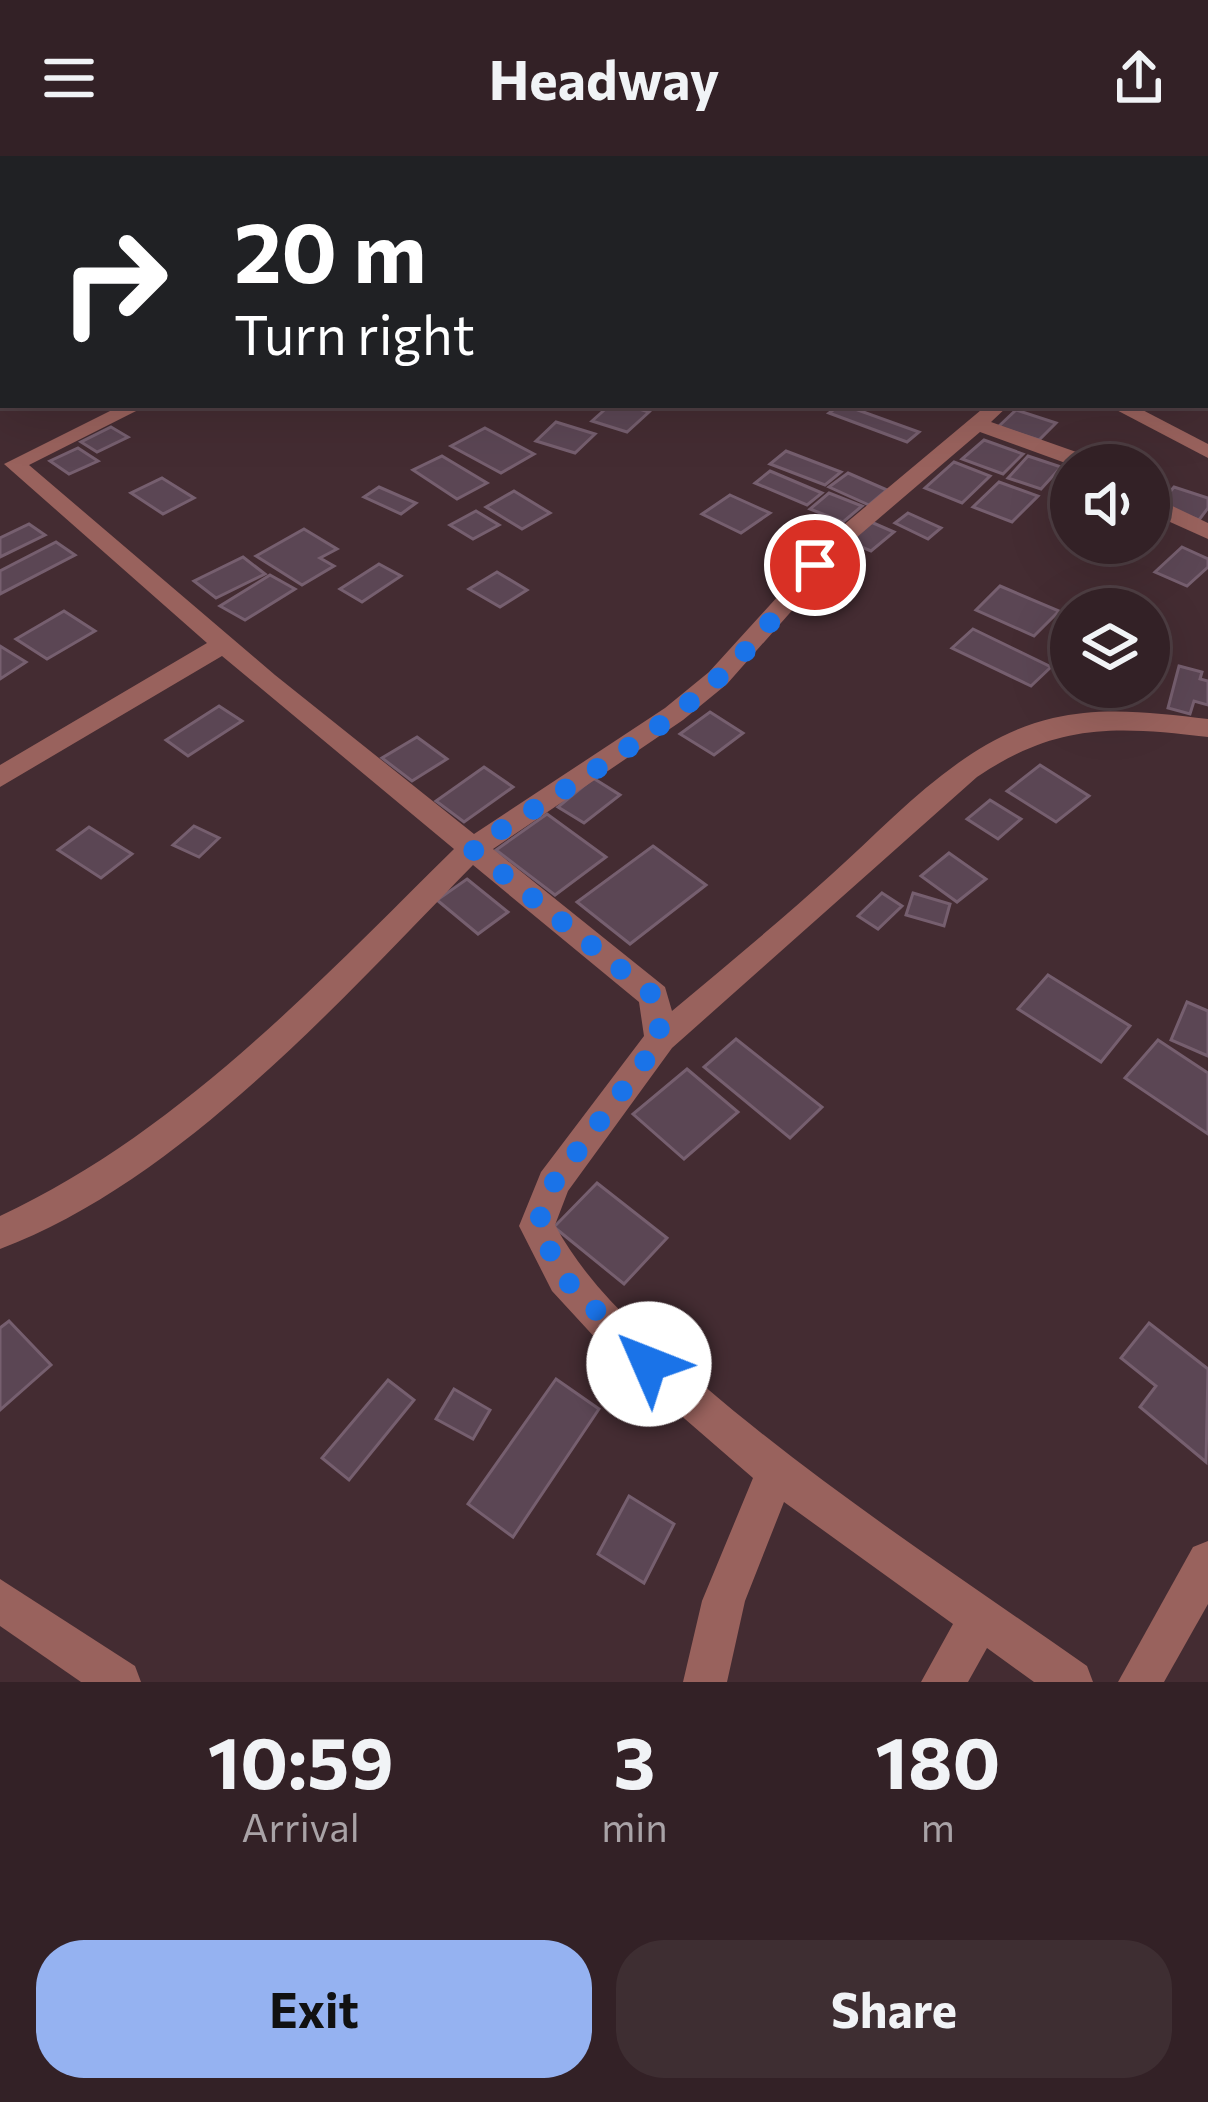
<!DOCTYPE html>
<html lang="en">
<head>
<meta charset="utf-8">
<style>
  :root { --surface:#332126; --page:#3e2e32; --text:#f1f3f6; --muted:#a9a3a7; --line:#4e3e43; --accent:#95b2f1 }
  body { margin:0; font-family:Commissioner,sans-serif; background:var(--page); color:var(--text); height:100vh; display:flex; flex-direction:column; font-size:45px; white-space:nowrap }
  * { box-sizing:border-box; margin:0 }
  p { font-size:39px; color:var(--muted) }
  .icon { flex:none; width:66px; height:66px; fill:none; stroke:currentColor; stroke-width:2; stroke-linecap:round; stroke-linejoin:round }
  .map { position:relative; height:1526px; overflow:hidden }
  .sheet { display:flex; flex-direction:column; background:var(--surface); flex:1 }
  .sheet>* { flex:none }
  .hud { position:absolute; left:0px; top:0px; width:1209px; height:252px; box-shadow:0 12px 48px #0002,0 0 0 3px var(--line); background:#202124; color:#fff; overflow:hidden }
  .controls { position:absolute; left:1050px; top:288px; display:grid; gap:24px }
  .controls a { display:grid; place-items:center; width:120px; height:120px; border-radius:50%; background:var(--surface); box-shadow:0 12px 48px #0002,0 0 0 3px var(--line); font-size:60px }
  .pin { position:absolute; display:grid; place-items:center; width:102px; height:102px; color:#fff; margin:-51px; border:6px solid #fff; border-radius:50%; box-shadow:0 3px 12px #0007 }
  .me { position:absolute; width:132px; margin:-66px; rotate:314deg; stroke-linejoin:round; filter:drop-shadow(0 0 9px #0008) }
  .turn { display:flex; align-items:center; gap:42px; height:252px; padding:0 36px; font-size:54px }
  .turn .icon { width:156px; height:156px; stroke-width:2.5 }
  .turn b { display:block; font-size:84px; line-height:102px }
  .eta { display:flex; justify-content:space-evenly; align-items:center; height:204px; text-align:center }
  .eta b { font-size:72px; font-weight:700; line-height:84px }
  .button { display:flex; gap:24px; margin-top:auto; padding:24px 36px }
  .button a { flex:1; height:138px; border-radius:48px; background:var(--accent); color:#111; font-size:48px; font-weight:700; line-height:138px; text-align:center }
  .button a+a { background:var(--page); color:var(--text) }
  header { display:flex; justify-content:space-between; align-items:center; height:156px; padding:0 36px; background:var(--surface); font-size:54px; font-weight:700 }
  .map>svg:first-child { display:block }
  .building { fill:#5b4654; stroke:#765f6f; stroke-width:3 }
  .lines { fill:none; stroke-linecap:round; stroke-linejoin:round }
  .minor { fill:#99625d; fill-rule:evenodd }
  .route { stroke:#1a73e8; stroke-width:21; stroke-dasharray:0 37.8 }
</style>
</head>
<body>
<header><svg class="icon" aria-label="menu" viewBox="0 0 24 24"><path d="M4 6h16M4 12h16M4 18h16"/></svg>Headway<svg class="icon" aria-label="share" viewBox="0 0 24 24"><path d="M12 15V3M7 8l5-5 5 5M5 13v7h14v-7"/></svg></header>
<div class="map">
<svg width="1208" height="1526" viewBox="0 0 1208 1526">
  <rect width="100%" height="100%" fill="#442c32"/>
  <g class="building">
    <polygon points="610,249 626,249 649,256 627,276 592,265"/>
    <polygon points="840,249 844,249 919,276 907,286 829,257"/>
    <polygon points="1016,254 1056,267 1039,284 998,271"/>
    <polygon points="556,266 595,278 575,297 536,285"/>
    <polygon points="111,271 128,281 97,296 81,286"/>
    <polygon points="485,272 534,298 501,317 451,290"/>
    <polygon points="984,284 1023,298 1003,318 962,303"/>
    <polygon points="78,292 98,305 69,318 50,305"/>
    <polygon points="786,295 841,316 825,329 770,308"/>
    <polygon points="442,300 487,327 457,343 413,314"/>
    <polygon points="1028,300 1061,311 1041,333 1008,322"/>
    <polygon points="954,306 990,320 962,347 925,332"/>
    <polygon points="770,315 822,337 807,349 755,327"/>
    <polygon points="848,317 887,334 869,349 829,331"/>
    <polygon points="162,322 194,342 163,358 131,337"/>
    <polygon points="999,326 1038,340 1012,366 973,351"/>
    <polygon points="379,331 416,347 401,358 364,341"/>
    <polygon points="1174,331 1208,342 1208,352 1199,364 1158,350"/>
    <polygon points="514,335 550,357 522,373 486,351"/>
    <polygon points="829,337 862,350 843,366 810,353"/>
    <polygon points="730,339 770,357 741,377 702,358"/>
    <polygon points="476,355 499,369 473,383 450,369"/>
    <polygon points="908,357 941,372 928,383 895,367"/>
    <polygon points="871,366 894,376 871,395 847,385"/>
    <polygon points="29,368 45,379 0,401 0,382"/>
    <polygon points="304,373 337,393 320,402 334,410 302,429 256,400"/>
    <polygon points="56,386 75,399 0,438 0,415"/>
    <polygon points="1182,391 1208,403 1208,411 1187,430 1155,416"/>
    <polygon points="243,401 265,418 216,442 194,425"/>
    <polygon points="379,408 401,420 362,446 340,433"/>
    <polygon points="497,416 527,434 500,451 469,433"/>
    <polygon points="270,419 295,433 245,464 220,450"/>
    <polygon points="1000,430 1059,455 1034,480 976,454"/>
    <polygon points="64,455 95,475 47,503 16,483"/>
    <polygon points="973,473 1051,511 1031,530 952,492"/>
    <polygon points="0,490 26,506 0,523"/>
    <polygon points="1179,510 1202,516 1200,523 1208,525 1208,549 1194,545 1190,558 1168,552"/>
    <polygon points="219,550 242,565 188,600 166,584"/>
    <polygon points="710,556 743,577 714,599 680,578"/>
    <polygon points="417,581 447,603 412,625 382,602"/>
    <polygon points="1040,609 1089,640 1056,666 1007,635"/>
    <polygon points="484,611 513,631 464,666 436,645"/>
    <polygon points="593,622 620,639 584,667 558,651"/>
    <polygon points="990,644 1021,663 998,683 967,663"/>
    <polygon points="547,658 606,701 555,739 496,694"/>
    <polygon points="194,670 219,682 199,701 173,689"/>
    <polygon points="89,671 132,698 101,722 58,694"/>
    <polygon points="653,690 706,729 630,788 577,746"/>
    <polygon points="949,697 986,723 957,746 921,720"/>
    <polygon points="467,723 508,756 478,778 437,744"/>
    <polygon points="882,737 902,750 878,773 858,760"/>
    <polygon points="913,737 950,748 944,770 906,759"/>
    <polygon points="1048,819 1130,870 1101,906 1018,853"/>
    <polygon points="1187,846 1208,855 1208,900 1171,884"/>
    <polygon points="736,883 822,951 790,982 704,911"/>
    <polygon points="1158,884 1208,917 1208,978 1125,922"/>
    <polygon points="687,913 738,956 684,1003 633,958"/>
    <polygon points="597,1027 667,1082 624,1128 554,1071"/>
    <polygon points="9,1165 51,1209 0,1254 0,1172"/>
    <polygon points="1149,1167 1208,1213 1206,1306 1140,1251 1156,1230 1121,1202"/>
    <polygon points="556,1223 599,1253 513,1381 468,1348"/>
    <polygon points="388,1224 414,1244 349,1324 322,1302"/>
    <polygon points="454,1233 490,1254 473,1283 436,1263"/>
    <polygon points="629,1340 674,1368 644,1427 598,1398"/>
  </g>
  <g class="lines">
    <g class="minor">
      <polygon points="132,0 153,0 130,3"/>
      <polygon points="163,0 183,0 185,3 165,3"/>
      <polygon points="446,0 462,0 444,3"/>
      <polygon points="1037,0 1065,0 1067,3 1039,3"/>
      <polygon points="1139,0 1165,0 1167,3 1141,3"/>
      <polygon points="1206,9 1208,10 1208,20 1206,19"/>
      <polygon points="1206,32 1208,33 1208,43 1206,42"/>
      <polygon points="3,56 3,67 0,68 0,57"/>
      <polygon points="1206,153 1208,154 1208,166 1206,165"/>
      <polygon points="1206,190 1208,191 1208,203 1206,202"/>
      <path d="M122,249H148L29,309L275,519L474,678L665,552L709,516L840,372L987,249H1009L991,266L1099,304L1102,309H1071L980,276L856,382L727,528L683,564L493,693L665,831L672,855C726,810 780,765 832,718C898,659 963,583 1053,562C1104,550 1157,557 1208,563V581C1115,570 1057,567 977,621L672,892L568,1035L555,1069C591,1135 646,1181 703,1229C823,1332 957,1419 1087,1510L1093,1526H1034L987,1492L968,1526H921L953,1468L784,1346L745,1445L727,1526H683L702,1445L753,1322L610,1198L552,1135L519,1070L541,1016L644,880L639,846L473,709C341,844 179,1026 0,1093V1060C178,977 316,829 454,693L222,500L0,631V609L207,487L4,308Z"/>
      <polygon points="1107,249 1133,249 1208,288 1208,302"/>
      <polygon points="1149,333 1166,347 1208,367 1208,383 1150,357"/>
      <polygon points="1208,1385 1208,1448 1164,1526 1118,1526 1193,1391"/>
      <polygon points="0,1423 135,1510 141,1526 81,1526 0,1470"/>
    </g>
  </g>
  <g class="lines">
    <path class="route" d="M649,1208L565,1123L537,1070L553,1028L661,883L654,840L472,693C554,638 645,588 718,522C756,489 784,447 815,409"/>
  </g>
</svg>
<div class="controls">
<a><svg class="icon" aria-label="sound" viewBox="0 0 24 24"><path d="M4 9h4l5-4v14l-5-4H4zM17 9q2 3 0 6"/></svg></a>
<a><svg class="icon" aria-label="layers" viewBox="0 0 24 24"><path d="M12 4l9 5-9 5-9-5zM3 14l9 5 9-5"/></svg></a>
</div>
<div class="pin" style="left:815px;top:409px;background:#d93025"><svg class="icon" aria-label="arrive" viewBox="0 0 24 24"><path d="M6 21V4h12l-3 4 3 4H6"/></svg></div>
<svg class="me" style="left:649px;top:1208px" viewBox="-20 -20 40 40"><circle r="19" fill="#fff"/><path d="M0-13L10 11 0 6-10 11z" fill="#1a73e8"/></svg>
<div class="hud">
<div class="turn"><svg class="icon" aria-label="right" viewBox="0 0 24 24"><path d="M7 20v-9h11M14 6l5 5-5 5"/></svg><div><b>20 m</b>Turn right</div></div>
</div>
</div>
<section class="sheet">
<div class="eta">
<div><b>10:59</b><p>Arrival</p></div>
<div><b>3</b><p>min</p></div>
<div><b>180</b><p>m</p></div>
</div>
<div class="button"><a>Exit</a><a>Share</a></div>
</section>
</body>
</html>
